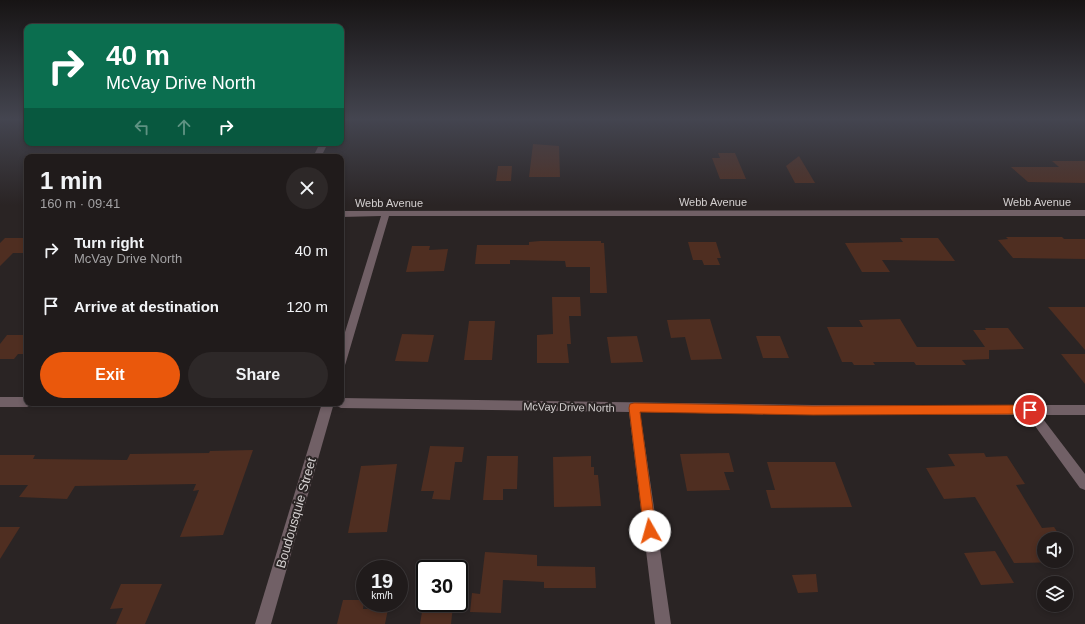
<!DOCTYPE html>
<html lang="en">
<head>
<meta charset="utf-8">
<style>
  :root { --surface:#201b1b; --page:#2d2828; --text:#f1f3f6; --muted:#a2a1a3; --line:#3d393a; --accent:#ea580c }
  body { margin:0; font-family:Arial,sans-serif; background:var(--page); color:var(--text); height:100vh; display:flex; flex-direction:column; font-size:15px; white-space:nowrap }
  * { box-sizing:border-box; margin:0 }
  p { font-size:13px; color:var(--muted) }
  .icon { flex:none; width:22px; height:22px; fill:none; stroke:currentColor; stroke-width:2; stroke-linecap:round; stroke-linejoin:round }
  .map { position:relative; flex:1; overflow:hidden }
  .drawer { position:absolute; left:24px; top:154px; width:320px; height:252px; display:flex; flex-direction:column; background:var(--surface); border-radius:8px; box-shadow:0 2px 6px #0003,0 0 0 1px var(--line) }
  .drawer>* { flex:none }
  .guide { position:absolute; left:24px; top:24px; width:320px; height:122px; border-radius:8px; box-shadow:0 2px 6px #0003,0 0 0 1px var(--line); background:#0b6e4f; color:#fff; overflow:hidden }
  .buttons { position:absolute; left:1037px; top:532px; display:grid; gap:8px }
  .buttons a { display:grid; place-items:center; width:36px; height:36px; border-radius:50%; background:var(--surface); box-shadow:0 2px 6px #0003,0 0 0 1px var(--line); font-size:20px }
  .speed { position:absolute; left:356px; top:560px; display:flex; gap:8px; font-size:20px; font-weight:700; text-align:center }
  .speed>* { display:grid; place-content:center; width:52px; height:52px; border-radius:50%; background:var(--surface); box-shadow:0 2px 6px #0003,0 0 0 1px var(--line); line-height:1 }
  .speed small { font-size:10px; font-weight:400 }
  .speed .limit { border:2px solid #111; border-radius:6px; background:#fff; color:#111 }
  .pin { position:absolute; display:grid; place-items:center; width:34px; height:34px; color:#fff; margin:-17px; border:2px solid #fff; border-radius:50%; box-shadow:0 1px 4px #0007 }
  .me { position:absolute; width:44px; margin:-22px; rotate:353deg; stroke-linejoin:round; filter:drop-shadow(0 0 3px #0008) }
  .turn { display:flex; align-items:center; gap:14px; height:84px; padding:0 16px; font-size:18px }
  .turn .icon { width:52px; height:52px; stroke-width:2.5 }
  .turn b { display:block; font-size:28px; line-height:34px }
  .lanes { display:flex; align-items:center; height:38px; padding:0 16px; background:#0003; justify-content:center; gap:20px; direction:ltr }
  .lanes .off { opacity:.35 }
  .round { display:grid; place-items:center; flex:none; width:42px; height:42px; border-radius:21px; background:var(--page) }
  .head { display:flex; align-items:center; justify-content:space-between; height:68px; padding:0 16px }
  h1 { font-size:24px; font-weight:800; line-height:30px }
  .cta { display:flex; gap:8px; margin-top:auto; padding:8px 16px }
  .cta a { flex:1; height:46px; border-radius:24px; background:var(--accent); color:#fff; font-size:16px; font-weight:800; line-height:46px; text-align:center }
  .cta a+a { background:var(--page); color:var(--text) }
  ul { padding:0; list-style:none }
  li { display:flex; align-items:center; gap:12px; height:56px; padding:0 16px }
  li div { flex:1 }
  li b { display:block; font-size:15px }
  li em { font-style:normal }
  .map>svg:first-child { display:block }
  .building { fill:#4f2e21 }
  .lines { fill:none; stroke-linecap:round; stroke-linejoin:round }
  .minor { fill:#716066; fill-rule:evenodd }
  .route { fill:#ea580c; stroke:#983908 }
  .labels { text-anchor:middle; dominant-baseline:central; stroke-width:4; stroke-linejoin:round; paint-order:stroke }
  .street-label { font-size:11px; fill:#d4d0d0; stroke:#2a2424 }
  .near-street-label { font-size:13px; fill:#d4d0d0; stroke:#2a2424 }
</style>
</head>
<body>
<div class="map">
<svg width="1085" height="624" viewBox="0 0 1085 624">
  <rect width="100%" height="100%" fill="#2a2424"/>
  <g class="building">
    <polygon points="533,144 559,146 560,177 529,177"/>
    <polygon points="718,153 735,153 746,179 720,179 712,158 720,158"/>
    <polygon points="799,156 815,183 795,183 786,166"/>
    <polygon points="1052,161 1085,161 1085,183 1028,182 1011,167 1059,167"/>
    <polygon points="498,166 512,166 511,181 496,181"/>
    <polygon points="1006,237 1062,237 1064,239 1085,239 1085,259 1013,258 998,240 1008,239"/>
    <polygon points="5,238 27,238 27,253 13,253 0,266 0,243"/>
    <polygon points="900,238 938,238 955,261 882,260 890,272 862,272 845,243 903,242"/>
    <polygon points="540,241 601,241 601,243 604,243 607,293 590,293 590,267 566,267 565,261 510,260 510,264 475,264 477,245 529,245 529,242"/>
    <polygon points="688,242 716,242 721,258 717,258 720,265 704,265 702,260 693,260"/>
    <polygon points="412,246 430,246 429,250 448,249 444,271 406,272"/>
    <polygon points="552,297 580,297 581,316 569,316 571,344 567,344 569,363 537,363 537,335 553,334"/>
    <polygon points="1048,307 1085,307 1085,350"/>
    <polygon points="710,319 722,359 691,360 685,337 671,338 667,320"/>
    <polygon points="900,319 917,347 985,347 973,330 986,330 985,328 1008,328 1024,349 989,350 989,359 962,360 966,365 916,365 914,362 873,362 875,365 854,365 852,362 842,362 827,327 863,327 859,320"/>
    <polygon points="469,321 495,321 492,360 464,360"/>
    <polygon points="402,334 434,335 428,362 395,361"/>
    <polygon points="7,335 27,335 27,354 18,354 14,359 0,359 0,344"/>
    <polygon points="637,336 643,362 611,363 607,337"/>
    <polygon points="756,336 780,336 789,358 763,358"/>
    <polygon points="1061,354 1085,354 1085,384"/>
    <polygon points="430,446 464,447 462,462 455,462 450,500 432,499 434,491 421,491"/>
    <polygon points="253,450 223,535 180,537 199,490 193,491 196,484 75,486 67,499 19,497 28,485 0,485 0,455 35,455 33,459 127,460 130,454 209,453 210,451"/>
    <polygon points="729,453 734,472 724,472 730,490 687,491 680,454"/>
    <polygon points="984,453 986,457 1007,456 1025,484 1016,485 1042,528 1054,527 1062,539 1044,539 1044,561 1067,562 1014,563 975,497 944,499 926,468 955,466 948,454"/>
    <polygon points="487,456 518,456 517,489 503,489 503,500 483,500"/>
    <polygon points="591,456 591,467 594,467 594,475 598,475 601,506 554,507 553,457"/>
    <polygon points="767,462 835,462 852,507 771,508 766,490 775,490"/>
    <polygon points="397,464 387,532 348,533 361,466"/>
    <polygon points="0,527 20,527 0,559"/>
    <polygon points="995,551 1014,583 981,585 964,553"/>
    <polygon points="485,552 537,555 537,566 595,567 596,588 544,588 544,582 503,580 501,613 470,612 472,593 480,594"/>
    <polygon points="816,574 818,592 798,593 792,575"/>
    <polygon points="121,584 162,584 145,624 116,624 123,608 110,609"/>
    <polygon points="343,600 364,600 363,609 388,609 385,624 337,624"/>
    <polygon points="423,606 453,606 451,624 420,624"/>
  </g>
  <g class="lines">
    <g class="minor">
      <polygon points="320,143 328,143 321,157 313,157"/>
      <polygon points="1085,210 1085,216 389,216 346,362 345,365 341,366 341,345 381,216 341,217 341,211"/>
      <polygon points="0,397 27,397 27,403 32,403 31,405 27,407 0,407"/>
      <polygon points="341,398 813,405 1085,405 1085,415 1040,415 1085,474 1085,490 1080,488 1027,415 813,415 640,412 671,624 655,624 629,412 341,408 337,406 335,403 341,403"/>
      <polygon points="322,403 334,403 271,624 255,624"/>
    </g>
  </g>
  <linearGradient id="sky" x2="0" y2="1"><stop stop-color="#171414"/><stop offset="0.58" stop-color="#444550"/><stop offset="1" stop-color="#444550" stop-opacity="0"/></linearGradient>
  <rect width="1085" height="205" fill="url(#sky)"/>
  <polygon class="route" points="634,403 813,406 1030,405 1033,407 1035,410 1033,413 1030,414 813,415 640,412 656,531 655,535 650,537 646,535 644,531 629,408 630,404"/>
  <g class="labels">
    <g class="street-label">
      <text x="713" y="202">Webb Avenue</text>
      <text x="1037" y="202">Webb Avenue</text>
      <text x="389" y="203">Webb Avenue</text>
      <text transform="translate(569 407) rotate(1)">McVay Drive North</text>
    </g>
    <g class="near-street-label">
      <text transform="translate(296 513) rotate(-74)">Boudousquie Street</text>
    </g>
  </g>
</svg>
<div class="buttons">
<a><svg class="icon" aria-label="sound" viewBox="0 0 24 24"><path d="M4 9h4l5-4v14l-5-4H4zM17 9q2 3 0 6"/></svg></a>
<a><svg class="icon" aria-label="layers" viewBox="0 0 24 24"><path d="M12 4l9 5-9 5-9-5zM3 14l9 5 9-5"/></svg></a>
</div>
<div class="speed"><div>19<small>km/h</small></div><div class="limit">30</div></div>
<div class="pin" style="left:1030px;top:410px;background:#d93025"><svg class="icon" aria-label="arrive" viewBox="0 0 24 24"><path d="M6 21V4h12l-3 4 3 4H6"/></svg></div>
<svg class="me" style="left:650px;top:531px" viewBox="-20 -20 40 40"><circle r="19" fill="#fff"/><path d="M0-13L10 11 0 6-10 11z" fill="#ea580c"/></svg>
<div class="guide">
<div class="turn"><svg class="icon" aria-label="right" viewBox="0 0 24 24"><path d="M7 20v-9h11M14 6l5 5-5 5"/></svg><div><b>40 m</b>McVay Drive North</div></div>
<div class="lanes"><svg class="icon off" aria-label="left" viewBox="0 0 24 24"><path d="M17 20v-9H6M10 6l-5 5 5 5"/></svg><svg class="icon off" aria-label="ahead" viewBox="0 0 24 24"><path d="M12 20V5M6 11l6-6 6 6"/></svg><svg class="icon" aria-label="right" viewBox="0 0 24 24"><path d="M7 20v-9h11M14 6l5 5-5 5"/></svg></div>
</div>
<section class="drawer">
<div class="head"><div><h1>1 min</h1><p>160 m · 09:41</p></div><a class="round"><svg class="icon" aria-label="close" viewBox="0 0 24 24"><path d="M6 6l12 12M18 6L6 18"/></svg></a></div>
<ul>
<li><svg class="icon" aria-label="right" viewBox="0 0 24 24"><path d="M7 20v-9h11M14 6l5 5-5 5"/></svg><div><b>Turn right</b><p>McVay Drive North</p></div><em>40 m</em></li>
<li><svg class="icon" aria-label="arrive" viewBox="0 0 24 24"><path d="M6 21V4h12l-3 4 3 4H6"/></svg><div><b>Arrive at destination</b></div><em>120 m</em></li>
</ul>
<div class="cta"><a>Exit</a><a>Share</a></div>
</section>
</div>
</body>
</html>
